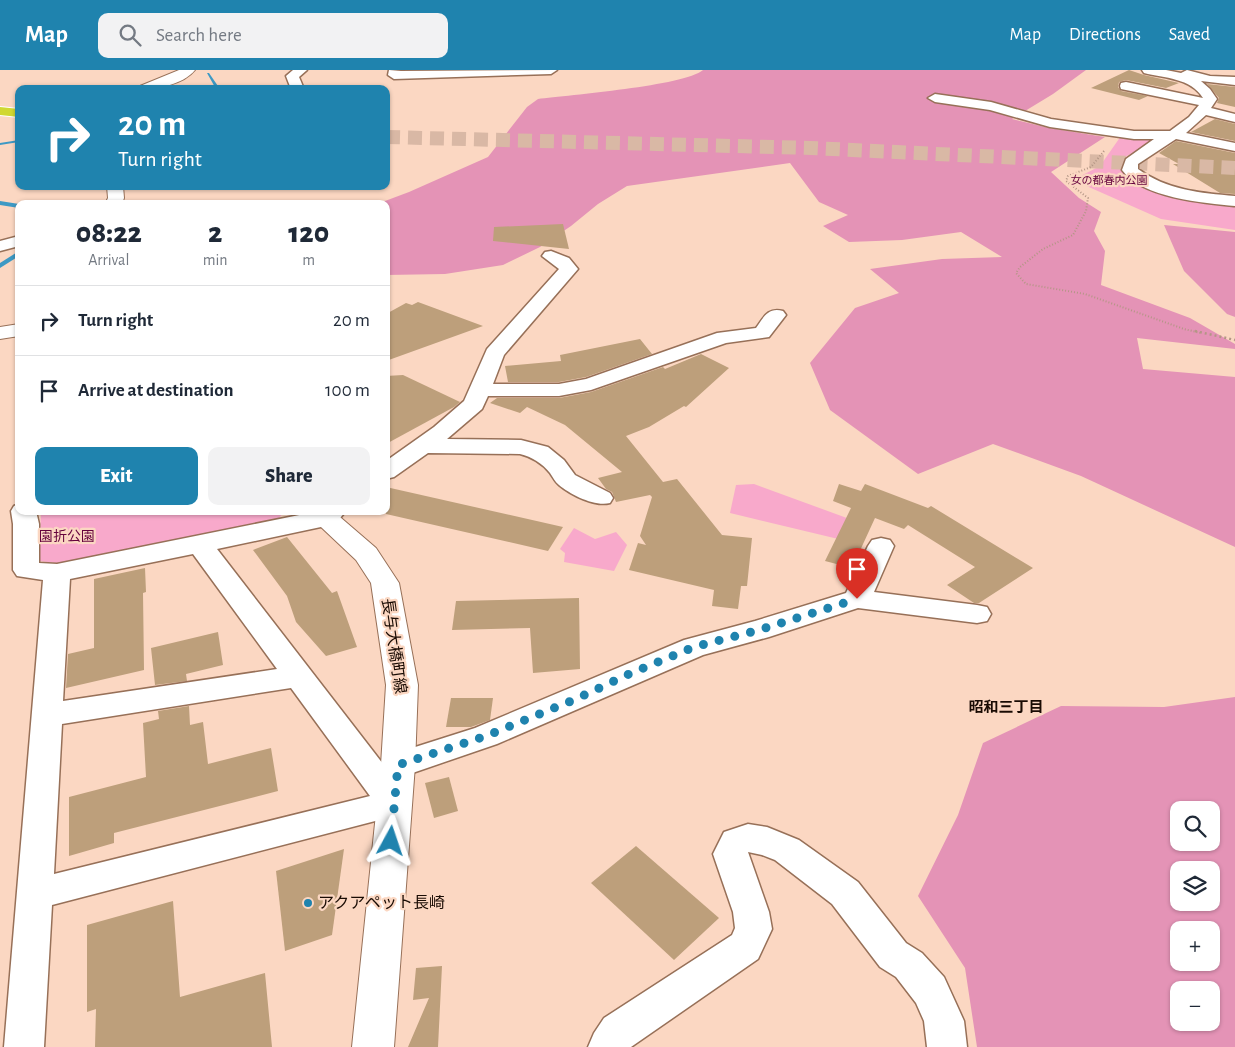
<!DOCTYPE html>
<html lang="en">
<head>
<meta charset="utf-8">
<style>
  :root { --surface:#fff; --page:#f2f2f3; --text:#1f2937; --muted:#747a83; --line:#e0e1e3; --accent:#1f83ae }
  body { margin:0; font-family:"Alegreya Sans","Noto Sans JP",sans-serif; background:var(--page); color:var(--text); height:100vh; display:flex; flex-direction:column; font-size:19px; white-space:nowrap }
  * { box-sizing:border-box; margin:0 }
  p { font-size:16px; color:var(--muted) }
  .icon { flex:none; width:28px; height:28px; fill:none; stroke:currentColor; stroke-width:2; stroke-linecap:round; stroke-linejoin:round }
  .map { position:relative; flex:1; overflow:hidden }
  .panel { position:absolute; left:15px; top:130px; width:375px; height:315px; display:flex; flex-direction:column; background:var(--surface); border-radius:10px; box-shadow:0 1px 4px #0004 }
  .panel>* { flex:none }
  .top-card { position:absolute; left:15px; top:15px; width:375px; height:105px; border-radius:10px; box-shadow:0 1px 4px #0004; background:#1f83ae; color:#fff; overflow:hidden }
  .tools { position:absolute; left:1170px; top:731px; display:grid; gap:10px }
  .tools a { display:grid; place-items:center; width:50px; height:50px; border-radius:10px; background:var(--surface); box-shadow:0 1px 4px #0004; font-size:25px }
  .pin { position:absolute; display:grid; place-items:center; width:42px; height:42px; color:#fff; margin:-51px -21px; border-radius:50% 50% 50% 0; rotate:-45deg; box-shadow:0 0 5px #0007 }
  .pin .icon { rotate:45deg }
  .me { position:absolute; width:55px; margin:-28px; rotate:5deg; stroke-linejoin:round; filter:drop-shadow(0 0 4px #0008) }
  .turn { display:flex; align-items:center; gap:18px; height:105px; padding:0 20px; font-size:22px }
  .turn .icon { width:65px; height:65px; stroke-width:2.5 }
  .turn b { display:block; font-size:35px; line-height:42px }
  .eta { display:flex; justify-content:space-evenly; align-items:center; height:85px; text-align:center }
  .eta b { font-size:30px; font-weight:800; line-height:35px }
  .button { display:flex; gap:10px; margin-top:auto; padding:10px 20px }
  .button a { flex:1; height:58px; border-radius:10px; background:var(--accent); color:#fff; font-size:20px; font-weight:800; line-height:58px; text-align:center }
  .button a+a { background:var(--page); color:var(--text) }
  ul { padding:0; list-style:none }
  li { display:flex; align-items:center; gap:15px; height:70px; padding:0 20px; border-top:1px solid var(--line) }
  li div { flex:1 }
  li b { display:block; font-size:19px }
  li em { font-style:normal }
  header { display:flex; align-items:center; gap:30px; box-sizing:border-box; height:70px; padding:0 25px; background:var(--accent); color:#fff }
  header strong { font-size:24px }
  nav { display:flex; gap:28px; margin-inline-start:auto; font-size:18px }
  .search { width:350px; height:45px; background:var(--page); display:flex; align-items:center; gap:12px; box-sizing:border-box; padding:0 18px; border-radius:10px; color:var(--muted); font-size:19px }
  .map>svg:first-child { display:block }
  .green { fill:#f8a9cb }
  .forest { fill:#e493b6; fill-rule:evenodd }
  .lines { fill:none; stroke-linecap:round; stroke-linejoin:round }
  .stream { fill:#3d99c4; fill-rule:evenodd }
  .building { fill:#bd9f7b }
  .motorway-tunnel { stroke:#d9b8a5; stroke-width:14; stroke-dasharray:14 8; stroke-linecap:butt }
  .minor-casing { stroke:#977058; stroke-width:3 }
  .tertiary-casing { stroke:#977058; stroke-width:2 }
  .secondary-casing { stroke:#977058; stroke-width:2 }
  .motorway-casing { stroke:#fff; stroke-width:2 }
  .path-far1 { stroke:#b39685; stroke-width:2; stroke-dasharray:1 2; stroke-linecap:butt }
  .path { stroke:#b39685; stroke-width:2.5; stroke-dasharray:2 3; stroke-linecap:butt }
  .minor { fill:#fff; fill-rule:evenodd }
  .tertiary { fill:#fff; fill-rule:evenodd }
  .secondary { fill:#fff; fill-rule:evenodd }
  .motorway { fill:#d0d832; fill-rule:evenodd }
  .route { stroke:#1f83ae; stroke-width:9; stroke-dasharray:0 16.2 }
  .poi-dot { fill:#1f83ae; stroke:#fbd7c2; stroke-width:2 }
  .labels { text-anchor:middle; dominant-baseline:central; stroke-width:4.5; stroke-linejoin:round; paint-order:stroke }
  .far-park-label { font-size:11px; fill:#65023d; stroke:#fbd7c2 }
  .park-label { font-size:14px; fill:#65023d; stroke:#fbd7c2 }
  .neighbourhood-label { font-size:15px; font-weight:bold; fill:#190b03; stroke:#fbd7c2 }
  .near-street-label { font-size:16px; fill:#190b03; stroke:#fbd7c2 }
  .near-poi-label { font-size:16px; fill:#190b03; stroke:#fbd7c2; text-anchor:start }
</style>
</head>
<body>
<header>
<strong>Map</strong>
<div class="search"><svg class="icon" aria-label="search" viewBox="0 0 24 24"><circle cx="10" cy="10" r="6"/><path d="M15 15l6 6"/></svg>Search here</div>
<nav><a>Map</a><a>Directions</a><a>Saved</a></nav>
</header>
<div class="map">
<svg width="1235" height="977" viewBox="0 0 1235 977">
  <rect width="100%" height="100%" fill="#fbd7c2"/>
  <g class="green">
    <polygon points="1121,66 1159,68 1125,87 1122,100 1163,123 1235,135 1235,160 1161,149 1073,110 1100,96"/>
    <polygon points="754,414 855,451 855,473 730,443 736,415"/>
    <polygon points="41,441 285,441 278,449 63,494 39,491"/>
    <polygon points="574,458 595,469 616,462 627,475 614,501 564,492 565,483 560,479"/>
  </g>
  <g class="forest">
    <path d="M703,0H1086L1053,24L1012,49L1049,58L1105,67L1051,102L1079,128L1101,142L1094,161L1105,181L1101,215L1190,248L1235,274V279L1137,268L1143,299L1235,307V477L1081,406L993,374L918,404L830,340L810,293L855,238L899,223L870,199L942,189L1002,187L961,162L902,170L849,172L823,156L848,145L819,132L790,93L627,116L598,134L571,156L540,177L503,195L445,204L386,205V134H377L409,122L488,87L527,37L538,29C569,25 684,16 703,0Z"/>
    <polygon points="1164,155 1235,162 1235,247 1227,244 1184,201"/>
    <path d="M1235,627V977H977L965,898L918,826L958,745L983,673L1061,636L1164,637ZM1179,740H1211V772H1179ZM1179,800H1211V832H1179ZM1179,860H1211V892H1179ZM1179,920H1211V952H1179Z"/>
  </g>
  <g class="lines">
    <g class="stream">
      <polygon points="207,3 209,3 220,19 216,19"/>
      <polygon points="19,70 19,72 0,75 0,73"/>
      <polygon points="0,131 19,134 19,138 0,135"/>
      <polygon points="19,181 19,186 0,198 0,193"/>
    </g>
  </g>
  <g class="building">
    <polygon points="1129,0 1144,5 1179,13 1166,18 1126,10 1119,12 1118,17 1121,21 1148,26 1139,30 1091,18"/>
    <polygon points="1207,14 1235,17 1235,37 1217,33 1219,28"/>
    <polygon points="1215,49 1235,54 1235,71 1191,62"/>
    <polygon points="1176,71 1235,83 1235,124 1220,123 1173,94 1179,94 1159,83"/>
    <polygon points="563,154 569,179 493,171 494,157"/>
    <polygon points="418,232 483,256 386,291 386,244 406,233 412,235"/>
    <polygon points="640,269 652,284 586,307 559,312 508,312 505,296 561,291 560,285"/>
    <polygon points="701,284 729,298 686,337 684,336 649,357 626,366 663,412 677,409 722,465 752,468 747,516 741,516 738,539 712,536 714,520 629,500 638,473 646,475 640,466 652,427 650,425 616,432 612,422 606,419 598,408 622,402 565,355 527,337 520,343 490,333 497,328 559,328 591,322 663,297 665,299"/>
    <polygon points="403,305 460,332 454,337 386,374 386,306"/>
    <polygon points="839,414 861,421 865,414 928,438 931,436 1033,498 979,533 974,533 947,515 975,497 908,455 904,459 875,448 852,498 825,491 851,438 833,431"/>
    <polygon points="386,417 563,457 548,481 386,444"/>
    <polygon points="287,467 332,523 337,521 357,577 326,586 296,552 287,526 253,480"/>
    <polygon points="145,498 146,522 143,523 144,600 66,618 68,584 94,578 94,509"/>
    <polygon points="579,528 580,599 533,603 530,558 452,560 456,531"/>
    <polygon points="218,562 223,595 186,604 187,611 155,615 151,578"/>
    <polygon points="451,628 493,628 490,650 471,657 446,657"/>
    <polygon points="189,636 190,655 203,652 208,694 271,678 278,721 114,763 114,773 69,786 69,727 146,707 143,653 159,649 158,641"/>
    <polygon points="449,707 458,741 434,748 425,713"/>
    <polygon points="636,776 719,848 674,890 591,813"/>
    <polygon points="344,779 332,865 285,881 276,801"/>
    <polygon points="173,831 180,927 265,903 272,977 95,977 96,939 87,942 87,855"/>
    <polygon points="442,896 438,977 408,977 429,928 413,930 416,898"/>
  </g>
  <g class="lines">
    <polyline class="motorway-tunnel" points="386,67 811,78 1235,98"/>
    <defs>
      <g id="minor">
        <polygon points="293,0 307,0 299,7 304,19 291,19 286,6"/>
        <polygon points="389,0 401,1 557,0 551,4 394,9 388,5"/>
        <path d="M1142,0H1166L1181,3L1187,0L1210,6L1235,7V15L1201,11L1210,19L1217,29L1211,38L1235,44V52L1206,45L1186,63L1235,73V81L1176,69L1138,94V99C1167,120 1200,123 1235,126V136C1204,133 1142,128 1122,100L1126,89L1154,69H1134L1050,57L990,40L935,32L928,28L935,24L991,32L1051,49L1134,61H1170L1189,47L1199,35L1121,19L1120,16L1121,13L1126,12L1203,28C1191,8 1164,8 1144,3Z"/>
        <polygon points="19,166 19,176 0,181 0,171"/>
        <path d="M551,181L569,188L578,199L504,285L493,314H559L586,309L717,263L756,258C764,247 768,237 783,241L786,245L769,267L726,273L591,320L559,326H488L482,339L447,369L521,370L548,377L564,390L575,405L610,423L613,428L610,433C595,437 571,425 559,415C555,412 553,407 550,403C542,393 532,387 520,384L428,383L394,407L386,409V391L434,357L464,331L487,279L559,199L542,186L545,182Z"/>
        <path d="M19,434V441H36L39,454V493L57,494L319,441H346L335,454L217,479L383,694L387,686L475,658L684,570L755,551L846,523L868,476L872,470L881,468L890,470L894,476L874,522L977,535L987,537L991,544L987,551L977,553L858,538L769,567L703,585L497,674L398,708L392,706L411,733L406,743L52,835L44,977H4L43,510L17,506L13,500V454L11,441L14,436ZM193,484L277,599L63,631L70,509ZM291,618L370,726L54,804L62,654Z"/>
        <polygon points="748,754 767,757 799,770 858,812 906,873 922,883 944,907 964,951 967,977 927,977 924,951 916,933 896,907 880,897 832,834 775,790 762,785 748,782 769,842 772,859 758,889 631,977 588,977 594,963 604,948 732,865 735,858 733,842 713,784 724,762"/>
      </g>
      <polygon id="tertiary" points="19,254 19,266 0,269 0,257"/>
      <g id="secondary">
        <path d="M179,0H195C183,15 157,19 138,19L140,16Z"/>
        <polygon points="107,116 123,116 124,128 122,134 105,134 108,128"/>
        <polygon points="304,441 333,441 376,478 399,513 418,615 415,695 394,977 352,977 381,695 386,615 371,513 356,490"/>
      </g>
      <polygon id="motorway" points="0,37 19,39 19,47 0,45"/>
    </defs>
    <use href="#minor" class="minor-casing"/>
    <use href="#tertiary" class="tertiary-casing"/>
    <use href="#secondary" class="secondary-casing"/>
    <use href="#motorway" class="motorway-casing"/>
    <polyline class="path-far1" points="1104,81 1091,97 1068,106 1066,111 1088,128 1086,141 1073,165 1043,179 1020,197 1016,203 1026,214 1085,224 1184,259 1201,263"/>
    <polyline class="path" points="1195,261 1235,270"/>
    <use href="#minor" class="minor"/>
    <use href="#tertiary" class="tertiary"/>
    <use href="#secondary" class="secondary"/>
    <use href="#motorway" class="motorway"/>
  </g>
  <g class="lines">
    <polyline class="route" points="391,771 398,695 486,666 576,629 629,604 694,577 759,560 857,529"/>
  </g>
  <circle class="poi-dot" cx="308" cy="833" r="5"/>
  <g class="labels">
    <g class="far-park-label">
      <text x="1109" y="110">女の都春内公園</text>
    </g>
    <g class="park-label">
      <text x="67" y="467">園折公園</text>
    </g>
    <g class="neighbourhood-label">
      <text x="1006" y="637">昭和三丁目</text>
    </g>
    <g class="near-street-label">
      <text transform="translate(394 576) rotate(82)">長与大橋町線</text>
    </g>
    <g class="near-poi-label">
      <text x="318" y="833">アクアペット長崎</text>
    </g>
  </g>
</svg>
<div class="tools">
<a><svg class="icon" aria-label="search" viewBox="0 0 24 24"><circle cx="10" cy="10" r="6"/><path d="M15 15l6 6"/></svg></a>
<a><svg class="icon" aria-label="layers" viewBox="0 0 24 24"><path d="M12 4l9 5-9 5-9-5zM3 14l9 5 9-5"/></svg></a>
<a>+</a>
<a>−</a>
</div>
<div class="pin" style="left:857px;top:529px;background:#d93025"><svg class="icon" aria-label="arrive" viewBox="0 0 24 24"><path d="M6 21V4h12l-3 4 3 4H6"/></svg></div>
<svg class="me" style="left:391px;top:771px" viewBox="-20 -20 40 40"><path d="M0-17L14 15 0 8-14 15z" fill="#1f83ae" stroke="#fff" stroke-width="4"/></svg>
<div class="top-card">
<div class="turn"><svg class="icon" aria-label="right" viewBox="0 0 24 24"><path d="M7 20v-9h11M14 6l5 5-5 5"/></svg><div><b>20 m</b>Turn right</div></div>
</div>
<section class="panel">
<div class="eta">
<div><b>08:22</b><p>Arrival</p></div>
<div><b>2</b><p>min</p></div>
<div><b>120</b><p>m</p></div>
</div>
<ul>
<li><svg class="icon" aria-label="right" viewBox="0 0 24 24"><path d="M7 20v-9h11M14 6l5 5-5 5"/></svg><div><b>Turn right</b></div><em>20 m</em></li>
<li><svg class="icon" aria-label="arrive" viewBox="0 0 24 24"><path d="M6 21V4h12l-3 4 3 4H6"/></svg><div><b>Arrive at destination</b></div><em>100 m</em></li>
</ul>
<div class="button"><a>Exit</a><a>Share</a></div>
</section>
</div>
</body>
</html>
